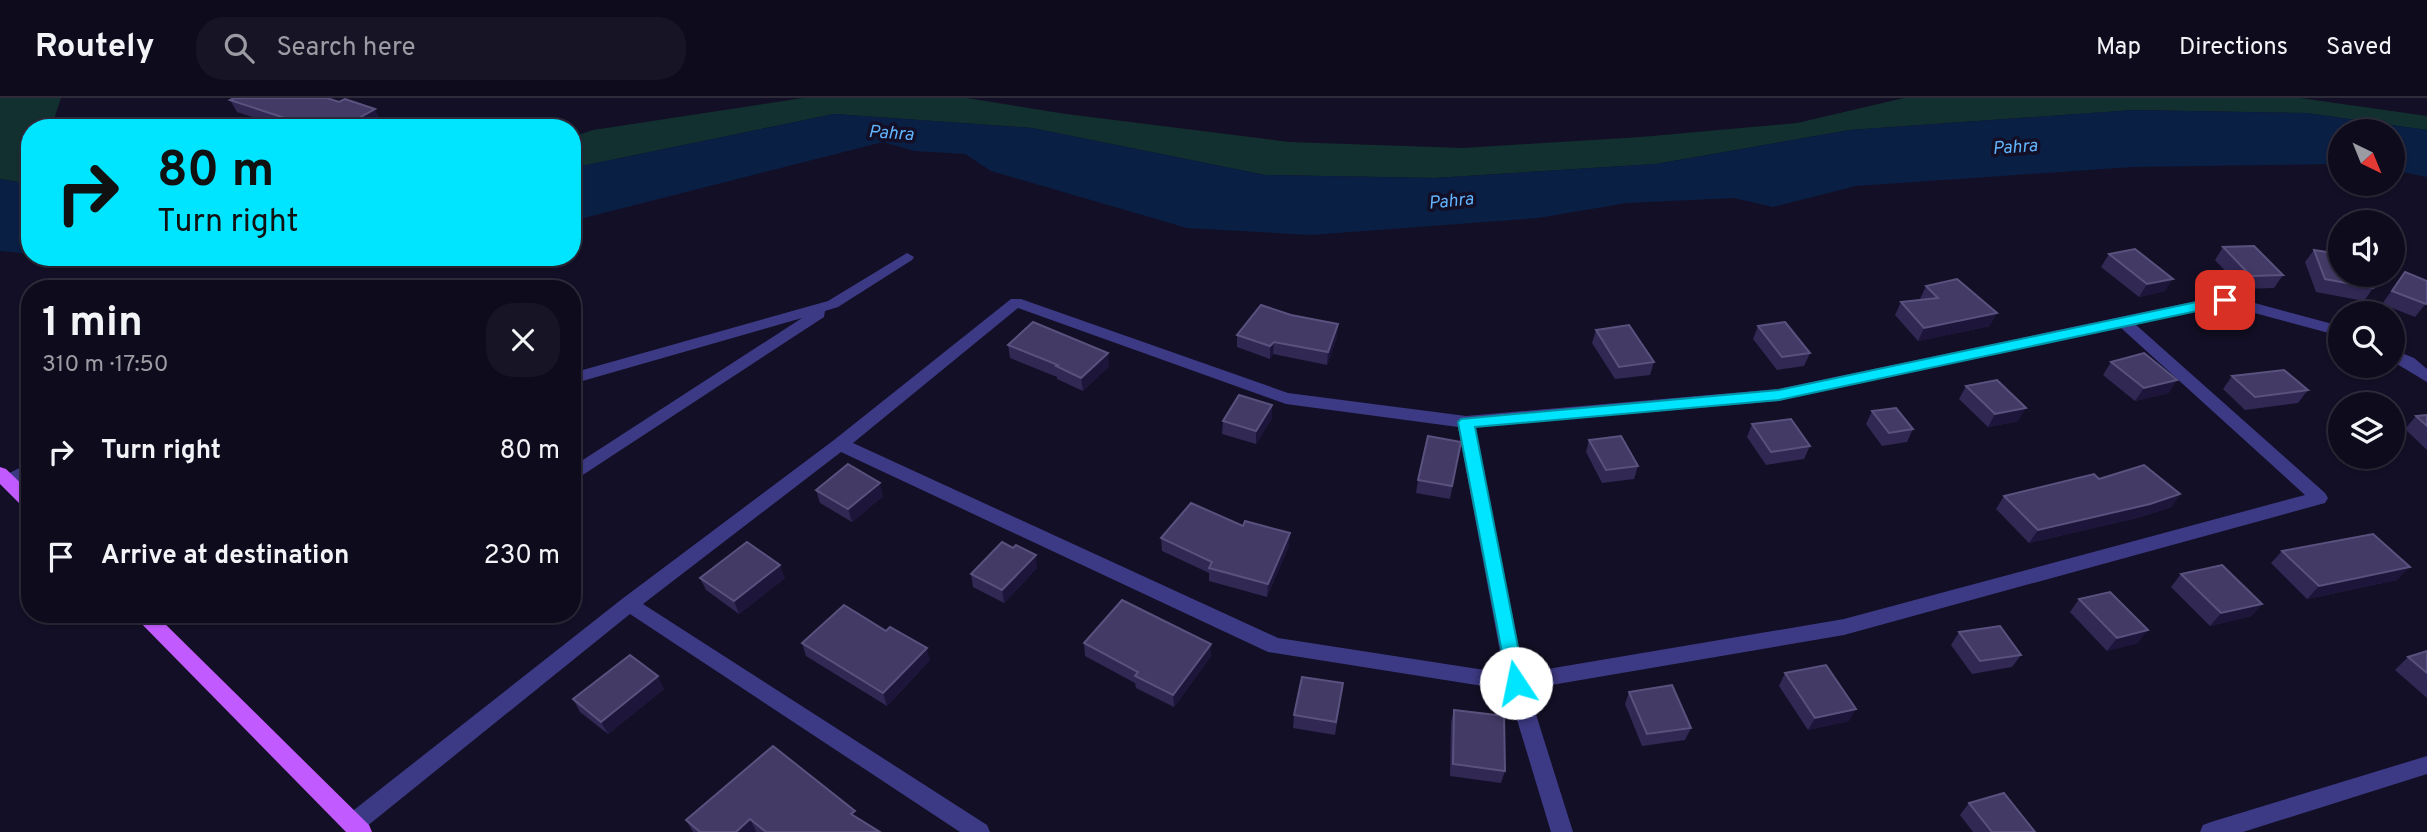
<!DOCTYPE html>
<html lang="en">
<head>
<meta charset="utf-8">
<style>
  :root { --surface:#0e0b1c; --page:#171425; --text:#f1f3f6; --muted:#9b9ba3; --line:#2e2b3b }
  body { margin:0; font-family:Overpass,sans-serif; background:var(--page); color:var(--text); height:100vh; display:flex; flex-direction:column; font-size:26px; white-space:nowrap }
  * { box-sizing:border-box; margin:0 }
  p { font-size:23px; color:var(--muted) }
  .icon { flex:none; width:38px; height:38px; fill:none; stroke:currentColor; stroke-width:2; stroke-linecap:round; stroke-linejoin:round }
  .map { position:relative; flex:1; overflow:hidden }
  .drawer { position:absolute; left:21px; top:182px; width:560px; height:343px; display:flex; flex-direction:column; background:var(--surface); border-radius:28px; box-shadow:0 2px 5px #0004,0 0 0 2px var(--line) }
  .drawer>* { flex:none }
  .hud { position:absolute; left:21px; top:21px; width:560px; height:147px; border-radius:28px; box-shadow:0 2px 5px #0004,0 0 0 2px var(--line); background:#00e5ff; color:#111; overflow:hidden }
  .needle { width:46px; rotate:137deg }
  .controls { position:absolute; left:2328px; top:21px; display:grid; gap:14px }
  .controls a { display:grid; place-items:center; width:77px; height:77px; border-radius:50%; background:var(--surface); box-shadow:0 2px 5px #0004,0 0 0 2px var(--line); font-size:35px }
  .pin { position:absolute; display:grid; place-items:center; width:60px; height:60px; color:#fff; margin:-30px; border-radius:14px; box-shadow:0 4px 10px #0006 }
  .me { position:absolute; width:77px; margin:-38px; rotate:349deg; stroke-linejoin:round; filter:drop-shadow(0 0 5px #0008) }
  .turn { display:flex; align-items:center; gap:24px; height:147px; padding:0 21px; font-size:32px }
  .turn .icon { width:91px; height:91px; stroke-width:2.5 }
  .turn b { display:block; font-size:49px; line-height:60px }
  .round { display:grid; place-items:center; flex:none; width:74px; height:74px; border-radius:28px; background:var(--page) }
  .summary { display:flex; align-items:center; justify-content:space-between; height:119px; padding:0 21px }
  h1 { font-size:42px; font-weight:700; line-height:52px }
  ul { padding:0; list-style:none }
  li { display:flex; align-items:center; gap:21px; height:105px; padding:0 21px }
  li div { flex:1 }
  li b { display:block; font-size:26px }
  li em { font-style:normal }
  header { display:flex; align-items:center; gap:42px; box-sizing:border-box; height:98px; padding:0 35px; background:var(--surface); border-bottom:2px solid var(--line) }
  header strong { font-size:33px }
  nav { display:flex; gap:38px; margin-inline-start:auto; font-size:24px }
  .search { width:490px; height:63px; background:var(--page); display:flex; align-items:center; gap:18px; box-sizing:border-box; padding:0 24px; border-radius:28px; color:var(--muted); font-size:26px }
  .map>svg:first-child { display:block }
  .green { fill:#12302f }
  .water { fill:#0a1f44 }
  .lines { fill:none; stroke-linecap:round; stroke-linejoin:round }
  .minor { fill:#3d3a85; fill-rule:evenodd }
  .major { fill:#c25bff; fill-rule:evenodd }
  .wall { fill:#312854 }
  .shaded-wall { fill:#1d163a }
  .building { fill:#433a66; stroke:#5a527e; stroke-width:2 }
  .route { fill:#00e5ff; stroke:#0095a6; stroke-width:2 }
  .labels { text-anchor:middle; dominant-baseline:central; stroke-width:7; stroke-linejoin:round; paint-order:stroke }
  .far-water-label { font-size:18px; font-style:italic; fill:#62b6ff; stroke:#130f26 }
</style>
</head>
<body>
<header>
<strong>Routely</strong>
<div class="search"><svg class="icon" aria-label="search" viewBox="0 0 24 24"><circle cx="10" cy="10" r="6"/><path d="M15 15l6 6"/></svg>Search here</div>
<nav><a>Map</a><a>Directions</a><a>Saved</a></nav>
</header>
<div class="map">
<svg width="2427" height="734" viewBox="0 0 2427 734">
  <rect width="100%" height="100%" fill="#130f26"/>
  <g class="green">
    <polygon points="0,0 61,0 51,30 30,30 30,86 0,81"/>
    <polygon points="803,0 967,0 1066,16 1289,44 1463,50 1641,39 1797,25 1904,0 2300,0 2427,18 2427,32 2306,15 2134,12 1850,32 1656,66 1435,80 1265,77 1032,30 834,16 572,70 572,39 593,32"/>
  </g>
  <g class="water">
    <polygon points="2134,12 2306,15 2427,32 2427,79 2392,72 2392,33 2340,33 2340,66 2132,69 1856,88 1773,109 1734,100 1627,105 1538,120 1310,137 1187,130 991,73 965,56 914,53 883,44 572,123 572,70 834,16 1032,30 1265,77 1435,80 1656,66 1850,32"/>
    <polygon points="0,81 30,86 30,156 0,153"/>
  </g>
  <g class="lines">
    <g class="minor">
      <polygon points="907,155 914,159 912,162 838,209 825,213 824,219 572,384 572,369 802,220 572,286 572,275 828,203"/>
      <path d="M2225,197L2340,228V238L2225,207L2135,226L2325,395L2328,400L2325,405L1844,537L1528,591L1573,734H1551L1508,592L1268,554L841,354L643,506L987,727L990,734H960L630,516L361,733L348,734L342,726L345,719L622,501L834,342L1011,201H1021L1288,295L1466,318L1778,291ZM1018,210L1286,306L1458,329L1504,575L1278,540L853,345ZM2120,229L2305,397L1844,521L1524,575L1475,329L1778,303Z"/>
      <polygon points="2392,251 2414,260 2427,271 2427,284 2392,263"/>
      <polygon points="30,365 30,379 13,387 1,387 1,379"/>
      <polygon points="2427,658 2427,676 2243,734 2200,734 2203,727 2211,724"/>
    </g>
    <g class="major">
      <polygon points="0,369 6,371 30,394 30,411 24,410 0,386"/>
      <polygon points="132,516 155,516 369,727 372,734 346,734"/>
    </g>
  </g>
  <g class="wall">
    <polygon points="230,2 381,23 369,30 285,30 237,14"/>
    <polygon points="2223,149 2283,177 2274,190 2242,191 2215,162"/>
    <polygon points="2314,152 2373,190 2364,203 2316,194 2305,164"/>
    <polygon points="2109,156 2165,193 2139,199 2101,169"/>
    <polygon points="2405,174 2427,204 2415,219 2382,206"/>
    <polygon points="1926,188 1990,228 1918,243 1895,217 1901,204 1920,202 1920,201"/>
    <polygon points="1291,217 1337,239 1327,267 1273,256 1270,261 1237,249 1237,237"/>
    <polygon points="1758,228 1810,255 1804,268 1777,272 1753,241"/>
    <polygon points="1596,232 1654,264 1650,277 1615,281 1592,245"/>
    <polygon points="1008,247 1109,268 1083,293 1057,281 1057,279 1010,260"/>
    <polygon points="2111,264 2169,295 2135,303 2103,277"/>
    <polygon points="2232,278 2308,292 2298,305 2245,312 2223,291"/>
    <polygon points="1966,288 2018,323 1988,329 1959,301"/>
    <polygon points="1272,307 1272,320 1256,346 1222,336 1223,323"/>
    <polygon points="1872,313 1913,331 1907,344 1882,348 1866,326"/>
    <polygon points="2427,317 2427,352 2405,331 2416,318"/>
    <polygon points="1752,326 1810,348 1804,361 1766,367 1747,339"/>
    <polygon points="1589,342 1638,368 1634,381 1602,385 1586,354"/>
    <polygon points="1461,344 1450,401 1416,395 1418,382"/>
    <polygon points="2099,381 2180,396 2171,409 2141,419 2029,445 1996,411 2004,398"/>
    <polygon points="816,392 883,398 852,424 820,405"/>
    <polygon points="1243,428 1289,448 1267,499 1209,483 1209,475 1162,453 1161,440"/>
    <polygon points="2282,453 2397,482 2307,501 2271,465"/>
    <polygon points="1037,470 1004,505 973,489 971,476"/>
    <polygon points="2181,476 2262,506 2251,518 2210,528 2171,489"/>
    <polygon points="700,480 785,480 739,516 706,492"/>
    <polygon points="2079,501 2138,545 2107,553 2070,514"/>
    <polygon points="1959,534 2021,557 2012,569 1972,576 1951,547"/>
    <polygon points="802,545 930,562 887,608 806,558"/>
    <polygon points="1084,545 1211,546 1211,558 1174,609 1136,590 1135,585 1085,558"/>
    <polygon points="2427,553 2427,600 2395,572 2408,559"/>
    <polygon points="1785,575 1849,623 1808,632 1779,588"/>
    <polygon points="1343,585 1335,637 1293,630 1294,617"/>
    <polygon points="664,591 608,636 580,614 573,601"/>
    <polygon points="1629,594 1691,630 1685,642 1642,648 1625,606"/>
    <polygon points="1454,612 1505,673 1501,685 1450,678 1451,624"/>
    <polygon points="1969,705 2035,734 1973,734 1960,717"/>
    <polygon points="857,719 880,734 693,734 686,722"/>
  </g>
  <g class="shaded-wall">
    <polygon points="375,11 381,23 369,30 341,30"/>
    <polygon points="2173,181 2165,193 2139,199 2147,186"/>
    <polygon points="1997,215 1990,228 1918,243 1924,230"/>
    <polygon points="1338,226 1337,239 1327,267 1328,254"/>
    <polygon points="1274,244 1273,256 1270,261 1270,248"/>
    <polygon points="1108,255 1109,268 1083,293 1081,280"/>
    <polygon points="2177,282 2169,295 2135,303 2144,290"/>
    <polygon points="1272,307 1272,320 1256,346 1256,333"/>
    <polygon points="2026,310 2018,323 1988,329 1995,316"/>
    <polygon points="880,385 883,398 852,424 848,411"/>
    <polygon points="2180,396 2171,409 2141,419 2029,445 2038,432"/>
    <polygon points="1290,435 1289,448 1267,499 1268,486"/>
    <polygon points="1036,457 1037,470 1004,505 1002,492"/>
    <polygon points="780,467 785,480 739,516 734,503"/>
    <polygon points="2410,469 2397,482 2307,501 2319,488"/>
    <polygon points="2262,506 2251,518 2210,528 2221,515"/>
    <polygon points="2148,532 2138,545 2107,553 2117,540"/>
    <polygon points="1211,546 1211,558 1174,609 1173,597"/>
    <polygon points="927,550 930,562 887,608 883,595"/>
    <polygon points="658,578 664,591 608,636 601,624"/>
    <polygon points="1856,611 1849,623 1808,632 1815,620"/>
    <polygon points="750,721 756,733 755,734 736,734"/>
  </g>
  <g class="building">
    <polygon points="234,0 327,0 339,4 345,1 375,11 341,30 315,30 230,2"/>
    <polygon points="2254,148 2283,177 2251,178 2223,149"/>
    <polygon points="2135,151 2173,181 2147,186 2109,156"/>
    <polygon points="2314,152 2340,156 2340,177 2368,177 2373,190 2325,181"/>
    <polygon points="2405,174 2427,183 2427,204 2426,206 2392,193"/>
    <polygon points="1957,181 1997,215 1924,230 1901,204 1938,200 1926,188"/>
    <polygon points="1261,207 1291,217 1338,226 1328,254 1274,244 1270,248 1237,237"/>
    <polygon points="1033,224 1108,255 1081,280 1056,268 1058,267 1008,247"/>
    <polygon points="1785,224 1810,255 1782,259 1758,228"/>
    <polygon points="1629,227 1654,264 1619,269 1596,232"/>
    <polygon points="2144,255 2177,282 2144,290 2111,264"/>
    <polygon points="2284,272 2308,292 2255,299 2232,278"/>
    <polygon points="1997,282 2026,310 1995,316 1966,288"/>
    <polygon points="1239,297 1272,307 1256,333 1223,323"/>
    <polygon points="1896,310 1913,331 1889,335 1872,313"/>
    <polygon points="2427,317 2427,328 2416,318"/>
    <polygon points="1791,321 1810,348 1771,354 1752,326"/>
    <polygon points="1428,338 1461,344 1452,388 1418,382"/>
    <polygon points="1621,338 1638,368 1606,372 1589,342"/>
    <polygon points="848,366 880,385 848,411 816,392"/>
    <polygon points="2144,367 2180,396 2150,406 2038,432 2004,398 2094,376 2099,381"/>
    <polygon points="1191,405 1243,428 1245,423 1290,435 1268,486 1209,470 1212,464 1161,440"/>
    <polygon points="2373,436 2410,469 2319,488 2282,453"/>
    <polygon points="747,444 780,467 734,503 700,480"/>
    <polygon points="1002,444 1013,450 1016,447 1036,457 1002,492 971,476"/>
    <polygon points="2222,467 2262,506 2221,515 2181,476"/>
    <polygon points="2110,494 2148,532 2117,540 2079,501"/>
    <polygon points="1122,502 1211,546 1173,597 1135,578 1138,574 1084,545"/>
    <polygon points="844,507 886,533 890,529 927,550 883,595 802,545"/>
    <polygon points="2000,528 2021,557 1980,563 1959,534"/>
    <polygon points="2427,553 2427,575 2408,559"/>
    <polygon points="630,557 658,578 601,624 573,601"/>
    <polygon points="1826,567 1856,611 1815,620 1785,575"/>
    <polygon points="1302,579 1343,585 1336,624 1294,617"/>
    <polygon points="1672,587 1691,630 1647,636 1629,594"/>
    <polygon points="1454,612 1504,618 1505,673 1453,666"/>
    <polygon points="773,648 855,713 851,716 880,734 766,734 750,721 736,734 700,734 686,722"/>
    <polygon points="2004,695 2035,734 1992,734 1969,705"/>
  </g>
  <polygon class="route" points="2225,198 2230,199 2230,206 1779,302 1475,329 1525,585 1522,591 1516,593 1509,591 1458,324 1461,321 1779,292"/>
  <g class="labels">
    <g class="far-water-label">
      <text transform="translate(891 36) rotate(4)">Pahra</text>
      <text transform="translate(2015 50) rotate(-4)">Pahra</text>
      <text transform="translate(1451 104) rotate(-6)">Pahra</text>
    </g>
  </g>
</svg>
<div class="controls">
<a><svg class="needle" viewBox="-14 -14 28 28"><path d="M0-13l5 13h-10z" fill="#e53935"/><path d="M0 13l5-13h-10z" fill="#9b9ba3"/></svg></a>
<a><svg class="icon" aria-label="sound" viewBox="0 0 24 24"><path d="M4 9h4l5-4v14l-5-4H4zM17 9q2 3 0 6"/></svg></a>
<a><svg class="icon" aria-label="search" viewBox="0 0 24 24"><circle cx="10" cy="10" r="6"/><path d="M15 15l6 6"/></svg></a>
<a><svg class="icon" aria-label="layers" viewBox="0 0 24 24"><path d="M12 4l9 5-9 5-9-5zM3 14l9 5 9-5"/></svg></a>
</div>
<div class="pin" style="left:2225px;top:202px;background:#d93025"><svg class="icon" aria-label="arrive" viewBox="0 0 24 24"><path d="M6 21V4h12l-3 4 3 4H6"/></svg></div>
<svg class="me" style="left:1516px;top:585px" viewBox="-20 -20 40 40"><circle r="19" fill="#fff"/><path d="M0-13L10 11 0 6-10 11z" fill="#00e5ff"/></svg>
<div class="hud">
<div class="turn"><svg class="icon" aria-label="right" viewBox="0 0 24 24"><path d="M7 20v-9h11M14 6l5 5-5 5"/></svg><div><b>80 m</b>Turn right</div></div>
</div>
<section class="drawer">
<div class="summary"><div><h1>1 min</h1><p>310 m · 17:50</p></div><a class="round"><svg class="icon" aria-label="close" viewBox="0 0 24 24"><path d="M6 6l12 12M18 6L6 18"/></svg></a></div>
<ul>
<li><svg class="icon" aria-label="right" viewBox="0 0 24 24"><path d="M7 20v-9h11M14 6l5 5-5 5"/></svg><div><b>Turn right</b></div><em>80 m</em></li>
<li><svg class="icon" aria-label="arrive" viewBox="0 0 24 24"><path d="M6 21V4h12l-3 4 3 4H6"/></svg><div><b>Arrive at destination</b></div><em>230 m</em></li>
</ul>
</section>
</div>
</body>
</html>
